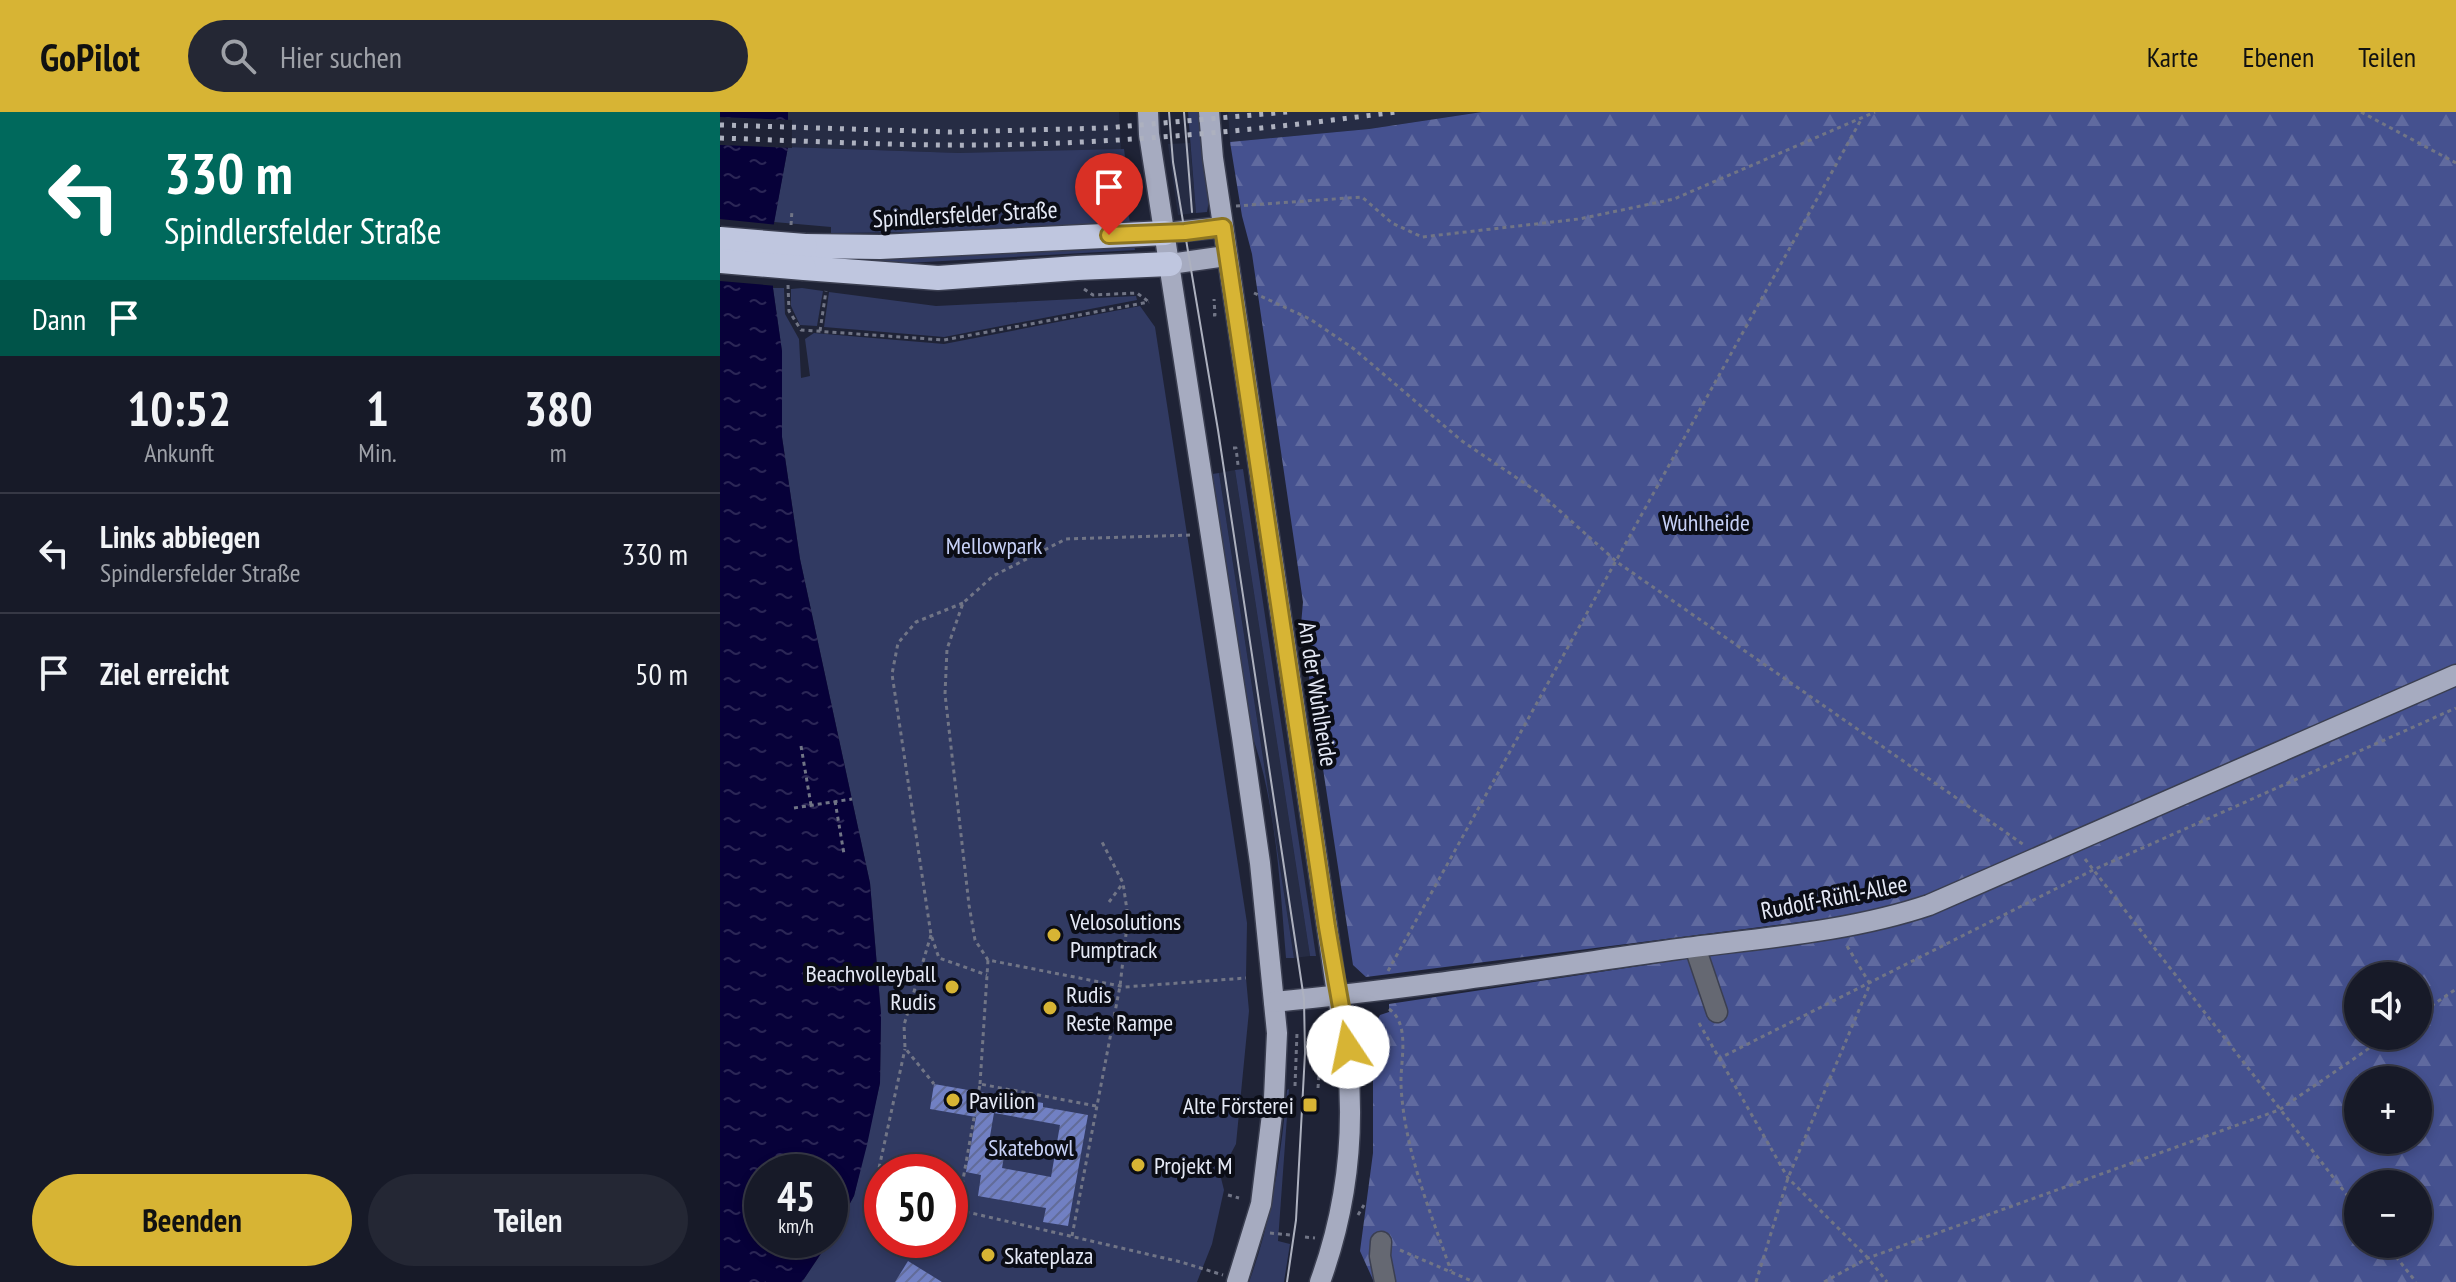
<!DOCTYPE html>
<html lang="de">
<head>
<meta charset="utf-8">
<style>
  :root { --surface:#171a28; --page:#242734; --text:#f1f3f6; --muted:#9ea1a8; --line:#363845; --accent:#d7b434 }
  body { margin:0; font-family:"PT Sans Narrow",sans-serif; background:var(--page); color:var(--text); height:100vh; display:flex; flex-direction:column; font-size:30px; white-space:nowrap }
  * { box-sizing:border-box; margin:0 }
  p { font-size:26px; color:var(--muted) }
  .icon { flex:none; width:44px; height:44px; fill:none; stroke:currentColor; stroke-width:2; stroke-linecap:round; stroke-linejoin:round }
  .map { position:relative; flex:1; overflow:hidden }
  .drawer { display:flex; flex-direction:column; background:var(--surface); width:720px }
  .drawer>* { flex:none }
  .banner { background:#00695c; color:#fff; overflow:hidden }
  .fabs { position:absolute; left:1624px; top:850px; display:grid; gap:16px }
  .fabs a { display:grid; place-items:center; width:88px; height:88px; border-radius:50%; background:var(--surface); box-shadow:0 4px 12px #0003,0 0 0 2px var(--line); font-size:40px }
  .speed { position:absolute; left:24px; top:1042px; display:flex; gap:16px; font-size:40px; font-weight:700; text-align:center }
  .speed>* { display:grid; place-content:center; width:104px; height:104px; border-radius:50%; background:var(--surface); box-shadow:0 4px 12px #0003,0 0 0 2px var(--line); line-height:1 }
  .speed small { font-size:20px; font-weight:400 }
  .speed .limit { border:12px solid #d22; background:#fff; color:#111 }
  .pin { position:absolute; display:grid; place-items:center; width:68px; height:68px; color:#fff; margin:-82px -34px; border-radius:50% 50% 50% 0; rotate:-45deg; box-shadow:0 0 8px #0007 }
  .pin .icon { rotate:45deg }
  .me { position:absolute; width:88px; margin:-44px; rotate:349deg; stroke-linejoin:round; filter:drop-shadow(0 0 6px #0008) }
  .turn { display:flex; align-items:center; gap:28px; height:168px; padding:0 32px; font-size:36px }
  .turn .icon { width:104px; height:104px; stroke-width:2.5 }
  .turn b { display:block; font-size:56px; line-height:68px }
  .then { display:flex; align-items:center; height:76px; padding:0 32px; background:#0003; gap:16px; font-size:30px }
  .eta { display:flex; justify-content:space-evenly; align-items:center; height:136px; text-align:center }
  .eta b { font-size:48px; font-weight:700; line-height:56px }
  .action { display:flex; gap:16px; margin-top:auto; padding:16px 32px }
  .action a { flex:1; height:92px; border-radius:48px; background:var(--accent); color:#111; font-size:32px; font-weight:700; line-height:92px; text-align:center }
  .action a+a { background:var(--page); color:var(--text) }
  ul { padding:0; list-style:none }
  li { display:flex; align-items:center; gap:24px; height:120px; padding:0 32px; border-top:2px solid var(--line) }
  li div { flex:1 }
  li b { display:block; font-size:30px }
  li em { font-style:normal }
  header { display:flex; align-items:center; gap:48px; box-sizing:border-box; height:112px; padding:0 40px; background:var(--accent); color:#111 }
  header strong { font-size:38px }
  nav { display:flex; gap:44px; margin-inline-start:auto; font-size:28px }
  .search { width:560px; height:72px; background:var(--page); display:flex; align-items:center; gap:20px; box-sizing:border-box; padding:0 28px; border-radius:44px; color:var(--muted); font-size:30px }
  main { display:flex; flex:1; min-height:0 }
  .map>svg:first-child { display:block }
  .built { fill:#262c44 }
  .green { fill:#313a62; fill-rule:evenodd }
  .forest { fill:url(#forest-firs); fill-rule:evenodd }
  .water { fill:url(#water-ripples) }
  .pier { fill:#1f2336 }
  .building { fill:url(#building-hatch); fill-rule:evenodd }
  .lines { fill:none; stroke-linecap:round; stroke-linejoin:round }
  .minor-casing { stroke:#3b3f51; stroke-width:23 }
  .major-casing { stroke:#3b3f51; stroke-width:23 }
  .highway-casing { stroke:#3b3f51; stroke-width:27 }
  .path { stroke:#717586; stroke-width:3; stroke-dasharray:4 4; stroke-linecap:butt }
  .minor { stroke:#656872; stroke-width:20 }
  .major { stroke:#a6abc0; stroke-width:20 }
  .highway { stroke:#bfc6df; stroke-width:24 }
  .tram { stroke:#adb1bf; stroke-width:2 }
  .rail { stroke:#adb1bf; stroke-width:5; stroke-dasharray:4 8; stroke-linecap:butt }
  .highway-bridge-casing { stroke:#3b3f51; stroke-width:27; stroke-linecap:butt }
  .highway-bridge { stroke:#bfc6df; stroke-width:24 }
  .route-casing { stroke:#8c7522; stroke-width:20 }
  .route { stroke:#d7b434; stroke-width:14 }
  .poi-dot { fill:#d7b434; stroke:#0b0d16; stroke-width:3 }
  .labels { text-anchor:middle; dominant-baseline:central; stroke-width:8; stroke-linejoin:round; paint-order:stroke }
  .street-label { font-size:24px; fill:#e5e9f6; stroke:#0b0d16 }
  .park-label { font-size:24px; fill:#c7d1f7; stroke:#0b0d16 }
  .poi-label { font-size:24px; fill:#e5e9f6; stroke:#0b0d16; text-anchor:start }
</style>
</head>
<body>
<header>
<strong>GoPilot</strong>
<div class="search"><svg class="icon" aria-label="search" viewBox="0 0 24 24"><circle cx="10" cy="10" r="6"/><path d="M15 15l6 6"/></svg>Hier suchen</div>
<nav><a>Karte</a><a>Ebenen</a><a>Teilen</a></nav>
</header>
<main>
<section class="drawer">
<div class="banner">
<div class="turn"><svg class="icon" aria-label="left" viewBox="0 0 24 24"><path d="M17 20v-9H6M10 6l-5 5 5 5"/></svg><div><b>330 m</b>Spindlersfelder Straße</div></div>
<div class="then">Dann<svg class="icon" aria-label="arrive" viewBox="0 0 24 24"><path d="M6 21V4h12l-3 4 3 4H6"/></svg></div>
</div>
<div class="eta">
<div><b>10:52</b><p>Ankunft</p></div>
<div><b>1</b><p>Min.</p></div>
<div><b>380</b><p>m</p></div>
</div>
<ul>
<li><svg class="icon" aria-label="left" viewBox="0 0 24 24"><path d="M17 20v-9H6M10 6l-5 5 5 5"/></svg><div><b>Links abbiegen</b><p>Spindlersfelder Straße</p></div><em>330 m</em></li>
<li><svg class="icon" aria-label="arrive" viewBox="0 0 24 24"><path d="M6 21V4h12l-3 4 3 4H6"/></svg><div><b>Ziel erreicht</b></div><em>50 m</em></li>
</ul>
<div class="action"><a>Beenden</a><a>Teilen</a></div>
</section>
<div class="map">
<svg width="1736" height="1170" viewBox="0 0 1736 1170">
  <defs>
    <pattern id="forest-firs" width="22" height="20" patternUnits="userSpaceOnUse" patternTransform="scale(2)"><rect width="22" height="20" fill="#45518f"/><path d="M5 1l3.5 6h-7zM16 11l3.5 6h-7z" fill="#606a9f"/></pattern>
    <pattern id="water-ripples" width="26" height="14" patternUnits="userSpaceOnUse" patternTransform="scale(2)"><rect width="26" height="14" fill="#070139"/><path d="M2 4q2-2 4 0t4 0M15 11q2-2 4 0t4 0" fill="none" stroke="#2b2656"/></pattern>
    <pattern id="building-hatch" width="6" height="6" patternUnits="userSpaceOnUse" patternTransform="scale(2)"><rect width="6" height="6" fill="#7180c3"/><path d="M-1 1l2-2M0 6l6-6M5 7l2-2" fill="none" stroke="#626c99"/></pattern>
  </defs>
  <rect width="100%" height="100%" fill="#1f2336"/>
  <g class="built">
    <polygon points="68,0 399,0 401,38 239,41 68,35"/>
    <polygon points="508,0 762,0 649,17 510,30"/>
    <polygon points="470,31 476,101 458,103 448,32"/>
    <polygon points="515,358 590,844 574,846 499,361"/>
  </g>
  <g class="green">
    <polygon points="468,0 480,0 489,88 487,100 476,101"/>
    <path d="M68,35L239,41L404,37L411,93L407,97L410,110L397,115C302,119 206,120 111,121V115L54,110Z"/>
    <polygon points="414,131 415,138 188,151 89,149 125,144"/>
    <path d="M53,176H64L65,202L79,227L81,266L90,264L85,227L94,221L224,232L420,194L435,215L527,811L526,866L529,899L516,1032L500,1062L504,1078L492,1132L477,1170H82L110,1128L134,1084L160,971L161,902L150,771L80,447L62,325V240ZM162,1060H230V1128H162Z"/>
    <polygon points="82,176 103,179 97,214 80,213 71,194 71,177"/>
    <polygon points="109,180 216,194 416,184 417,188 224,225 104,215"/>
    <polygon points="523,357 596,844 590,844 515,358"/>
    <path d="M499,361L574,846H566C560,774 556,686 530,618L492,362Z"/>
    <path d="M569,977L558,1129L570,1132L564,1170H529C552,1107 561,1044 567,978Z"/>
  </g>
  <g class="forest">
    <polygon points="762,0 1736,0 1736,553 1187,792 1134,803 646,865 633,853 581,513 583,490 532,142 522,104 510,30 649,17"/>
    <path d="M1736,572V1170H654L640,1139L653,1041V916L660,903L669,900V892L1143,820ZM1638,864H1698V924H1638ZM1638,968H1698V1028H1638ZM1638,1072H1698V1132H1638Z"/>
  </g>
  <polygon class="water" points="0,0 68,0 68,35 48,144 53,160 53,176 62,239 62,325 80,447 150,771 161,902 160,971 147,1033 134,1084 110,1127 110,1060 42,1060 42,1128 110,1128 82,1170 0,1170"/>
  <g class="pier">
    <polygon points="0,5 72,8 72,36 0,33"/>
    <polygon points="0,107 58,113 52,144 57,159 57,174 0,169"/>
  </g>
  <g class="building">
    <path d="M214,972L323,991V995L368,1003L348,1114L323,1110L326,1096L258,1084L261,1063L246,1060L256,1005L210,997ZM274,1001L340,1013L331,1065L282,1056L286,1033L269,1030Z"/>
    <polygon points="188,1149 222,1170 175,1170"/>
  </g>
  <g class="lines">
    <defs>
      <g id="minor">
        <polyline points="975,835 997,900"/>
        <polyline points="661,1130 660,1144 665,1170"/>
      </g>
      <g id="major">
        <polyline points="428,0 429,22 522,625 540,751 557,921 554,986 541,1092 517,1170"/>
        <path d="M489,0L493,46L617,882C638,979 634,1077 600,1170"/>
        <polyline points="445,121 503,115"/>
        <polyline points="450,152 506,144"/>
        <path d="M554,890C689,877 823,856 958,837C1041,826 1129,820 1209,793L1736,563"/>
      </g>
      <g id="highway">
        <polyline points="85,134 160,135 445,121"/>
        <polyline points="84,156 218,166 357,156 450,152"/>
      </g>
    </defs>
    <use href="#minor" class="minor-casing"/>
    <use href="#major" class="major-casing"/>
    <use href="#highway" class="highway-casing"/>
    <g class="path">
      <polyline points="1641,0 1736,51"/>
      <polyline points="516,94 642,85 672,111 702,125 859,107 954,87 1155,0"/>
      <polyline points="71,113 72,98"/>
      <polyline points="68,173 69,199 81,218 224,228 429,190"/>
      <polyline points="364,177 373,183 417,181 429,190"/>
      <polyline points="534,181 590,207 634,237 742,329 822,383 897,450 1304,733"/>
      <polyline points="493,203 495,203 494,187"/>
      <polyline points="100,219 106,179"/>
      <polyline points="513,336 516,336 518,353"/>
      <polyline points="470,423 346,427 273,464 243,491 227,537 225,582 249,793 255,828 268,848 405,875 526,866"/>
      <polyline points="243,491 196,510 178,531 172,562 211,823 219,846 267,863"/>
      <polyline points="81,634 91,693"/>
      <polyline points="115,689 124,742"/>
      <polyline points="74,696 132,687"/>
      <polyline points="1365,747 1638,1097"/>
      <polyline points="389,790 403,771"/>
      <polyline points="211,823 184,913 185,936 214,972"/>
      <polyline points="1127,834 1150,872"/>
      <polyline points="668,859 1142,6"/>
      <path d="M669,897C691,912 680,950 681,973C684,1037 710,1099 731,1159"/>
      <polyline points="1698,903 1736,877"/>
      <polyline points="979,911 1068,1066 1148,1146 1167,1170"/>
      <polyline points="644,925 648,937"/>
      <polyline points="998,947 1373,758 1736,596"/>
      <polyline points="260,972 268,848"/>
      <polyline points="575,974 577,921"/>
      <polyline points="598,976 602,921"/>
      <polyline points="162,1080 154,1079 185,937"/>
      <polyline points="508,1083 519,1086"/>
      <polyline points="230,1096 461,1150 503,1163"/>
      <polyline points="238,1096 260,972 376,994"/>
      <polyline points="638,1103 644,1093"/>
      <polyline points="550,1121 570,1123"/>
      <polyline points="352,1124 400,874 408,805 403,771 381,728"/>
      <polyline points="585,1125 595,1126"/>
      <polyline points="1666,1132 1696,1170"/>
      <polyline points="680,1138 754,1170"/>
      <polyline points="1036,1170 1068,1066 1150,872"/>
      <polyline points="1104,1170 1148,1146 1559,998 1667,924"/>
    </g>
    <use href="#minor" class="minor"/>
    <use href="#major" class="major"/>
    <use href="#highway" class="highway"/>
    <g class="tram">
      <polyline points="449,0 453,50 498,318 584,887 585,941 576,1108 567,1170"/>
      <polyline points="464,0 472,100"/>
    </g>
    <g class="rail">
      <polyline points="0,13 229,20 386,16 567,0"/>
      <path d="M0,26C89,29 179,34 269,33C405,31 541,18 676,0"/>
    </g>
    <defs>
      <g id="highway-bridge">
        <polyline points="0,127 85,134"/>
        <polyline points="0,149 84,156"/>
      </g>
    </defs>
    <use href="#highway-bridge" class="highway-bridge-casing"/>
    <use href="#highway-bridge" class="highway-bridge"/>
  </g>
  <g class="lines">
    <defs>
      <polyline id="route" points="389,123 465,120 503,115 607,815 628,935"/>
    </defs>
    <use href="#route" class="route-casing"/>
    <use href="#route" class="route"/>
  </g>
  <g class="poi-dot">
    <circle cx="334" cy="823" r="8"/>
    <circle cx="232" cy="875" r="8"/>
    <circle cx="330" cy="896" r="8"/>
    <circle cx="233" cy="988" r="8"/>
    <rect x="582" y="985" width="16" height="16" rx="4"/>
    <circle cx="418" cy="1053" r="8"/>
    <circle cx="268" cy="1143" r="8"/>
  </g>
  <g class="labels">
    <g class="street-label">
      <text transform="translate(245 102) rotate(-3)">Spindlersfelder Straße</text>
      <text transform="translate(598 582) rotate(81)">An der Wuhlheide</text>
      <text transform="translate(1114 785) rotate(-11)">Rudolf-Rühl-Allee</text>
    </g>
    <g class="park-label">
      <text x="986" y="410">Wuhlheide</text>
      <text x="274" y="433">Mellowpark</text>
      <text x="311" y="1035">Skatebowl</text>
    </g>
    <g class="poi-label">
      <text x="350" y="809">Velosolutions<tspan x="350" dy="28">Pumptrack</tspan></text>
      <text x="216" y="861" text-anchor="end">Beachvolleyball<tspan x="216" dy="28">Rudis</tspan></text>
      <text x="346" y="882">Rudis<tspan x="346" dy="28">Reste Rampe</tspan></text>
      <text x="249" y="988">Pavilion</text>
      <text x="574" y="993" text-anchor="end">Alte Försterei</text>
      <text x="434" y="1053">Projekt M</text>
      <text x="284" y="1143">Skateplaza</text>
    </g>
  </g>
</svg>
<div class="fabs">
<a><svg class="icon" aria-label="sound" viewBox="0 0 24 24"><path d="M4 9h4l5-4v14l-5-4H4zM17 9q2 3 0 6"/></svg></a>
<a>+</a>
<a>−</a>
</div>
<div class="speed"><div>45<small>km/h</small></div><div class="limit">50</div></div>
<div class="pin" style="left:389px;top:123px;background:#d93025"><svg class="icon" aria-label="arrive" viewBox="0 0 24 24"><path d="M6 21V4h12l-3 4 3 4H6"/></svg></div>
<svg class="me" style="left:628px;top:935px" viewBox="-20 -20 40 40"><circle r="19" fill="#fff"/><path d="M0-13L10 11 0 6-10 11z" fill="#d7b434"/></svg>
</div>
</main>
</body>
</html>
